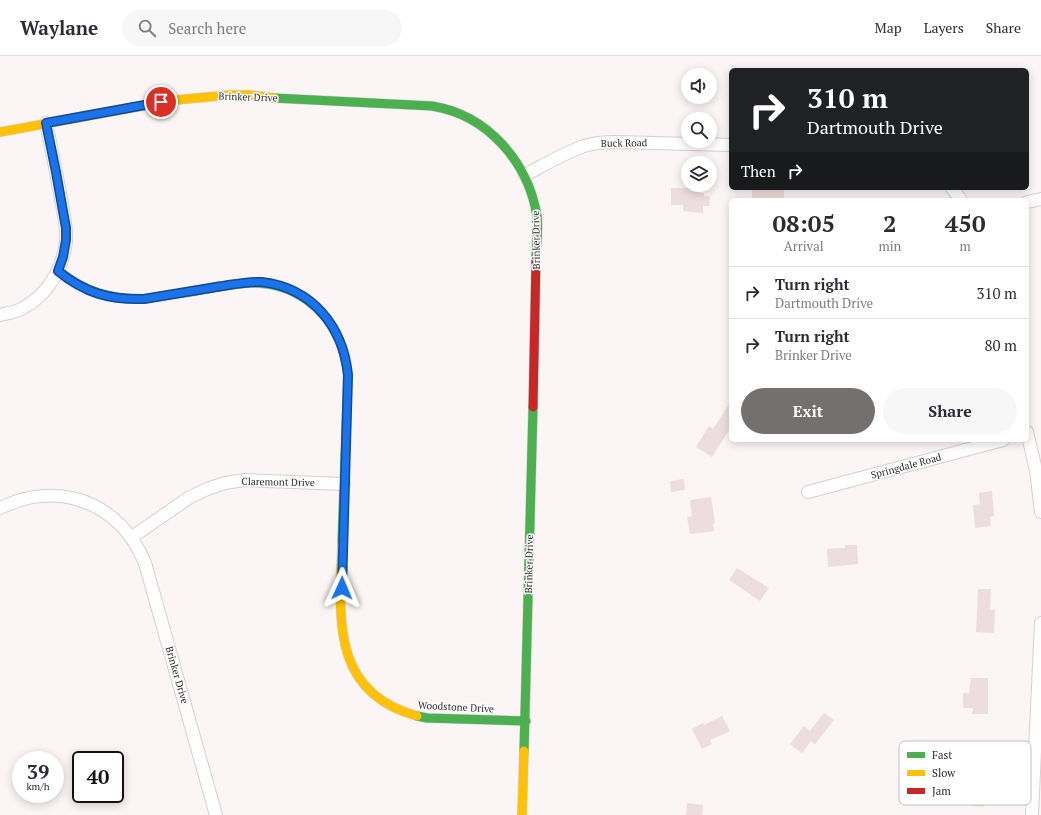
<!DOCTYPE html>
<html lang="en">
<head>
<meta charset="utf-8">
<style>
  :root { --surface:#fff; --page:#f7f7f7; --text:#2b2b33; --muted:#7c7c81; --line:#e1e1e2; --accent:#747070 }
  body { margin:0; font-family:"PT Serif",serif; background:var(--page); color:var(--text); height:100vh; display:flex; flex-direction:column; font-size:15px; white-space:nowrap }
  * { box-sizing:border-box; margin:0 }
  p { font-size:13px; color:var(--muted) }
  .icon { flex:none; width:22px; height:22px; fill:none; stroke:currentColor; stroke-width:2; stroke-linecap:round; stroke-linejoin:round }
  .map { position:relative; flex:1; overflow:hidden }
  .drawer { position:absolute; left:729px; top:142px; width:300px; height:244px; display:flex; flex-direction:column; background:var(--surface); border-radius:6px; box-shadow:0 2px 10px #0003 }
  .drawer>* { flex:none }
  .top-card { position:absolute; left:729px; top:12px; width:300px; height:122px; border-radius:6px; box-shadow:0 2px 10px #0003; background:#202124; color:#fff; overflow:hidden }
  .buttons { position:absolute; left:681px; top:12px; display:grid; gap:8px }
  .buttons a { display:grid; place-items:center; width:36px; height:36px; border-radius:50%; background:var(--surface); box-shadow:0 2px 10px #0003; font-size:20px }
  .speed { position:absolute; left:12px; top:695px; display:flex; gap:8px; font-size:20px; font-weight:700; text-align:center }
  .speed>* { display:grid; place-content:center; width:52px; height:52px; border-radius:50%; background:var(--surface); box-shadow:0 2px 10px #0003; line-height:1 }
  .speed small { font-size:10px; font-weight:400 }
  .speed .limit { border:2px solid #111; border-radius:6px; background:#fff; color:#111 }
  .pin { position:absolute; display:grid; place-items:center; width:34px; height:34px; color:#fff; margin:-17px; border:2px solid #fff; border-radius:50%; box-shadow:0 1px 4px #0007 }
  .me { position:absolute; width:44px; margin:-22px; rotate:1deg; stroke-linejoin:round; filter:drop-shadow(0 0 3px #0008) }
  .turn { display:flex; align-items:center; gap:14px; height:84px; padding:0 12px; font-size:18px }
  .turn .icon { width:52px; height:52px; stroke-width:2.5 }
  .turn b { display:block; font-size:28px; line-height:34px }
  .then { display:flex; align-items:center; height:38px; padding:0 12px; background:#0003; gap:8px; font-size:15px }
  .eta { display:flex; justify-content:space-evenly; align-items:center; height:68px; text-align:center }
  .eta b { font-size:24px; font-weight:700; line-height:28px }
  .primary-button { display:flex; gap:8px; margin-top:auto; padding:8px 12px }
  .primary-button a { flex:1; height:46px; border-radius:24px; background:var(--accent); color:#fff; font-size:16px; font-weight:700; line-height:46px; text-align:center }
  .primary-button a+a { background:var(--page); color:var(--text) }
  ul { padding:0; list-style:none }
  li { display:flex; align-items:center; gap:12px; height:52px; padding:0 12px; border-top:1px solid var(--line) }
  li div { flex:1 }
  li b { display:block; font-size:15px }
  li em { font-style:normal }
  header { display:flex; align-items:center; gap:24px; box-sizing:border-box; height:56px; padding:0 20px; background:var(--surface); border-bottom:1px solid var(--line) }
  header strong { font-size:19px }
  nav { display:flex; gap:22px; margin-inline-start:auto; font-size:14px }
  .search { width:280px; height:36px; background:var(--page); display:flex; align-items:center; gap:10px; box-sizing:border-box; padding:0 14px; border-radius:22px; color:var(--muted); font-size:15px }
  .map>svg:first-child { display:block }
  .building { fill:#edddde }
  .lines { fill:none; stroke-linecap:round; stroke-linejoin:round }
  .street-casing { stroke:#d5d0d0; stroke-width:14 }
  .fast-casing { stroke:#d5d0d0; stroke-width:10 }
  .slow-casing { stroke:#d5d0d0; stroke-width:10 }
  .jam-casing { stroke:#d5d0d0; stroke-width:10 }
  .street { stroke:#fefefe; stroke-width:12 }
  .fast { stroke:#4caf50; stroke-width:9 }
  .slow { stroke:#ffc107; stroke-width:9 }
  .jam { stroke:#c62828; stroke-width:9 }
  .route-casing { stroke:#114b97; stroke-width:10 }
  .route { stroke:#1a73e8; stroke-width:7 }
  .labels { text-anchor:middle; dominant-baseline:central; stroke-width:3; stroke-linejoin:round; paint-order:stroke }
  .street-label { font-size:10px; fill:#2c2929; stroke:#fff }
  .key { fill:#fff; stroke:#c0bfbf; stroke-width:1 }
  .key-label { font-size:11px; fill:#2c2929 }
</style>
</head>
<body>
<header>
<strong>Waylane</strong>
<div class="search"><svg class="icon" aria-label="search" viewBox="0 0 24 24"><circle cx="10" cy="10" r="6"/><path d="M15 15l6 6"/></svg>Search here</div>
<nav><a>Map</a><a>Layers</a><a>Share</a></nav>
</header>
<div class="map">
<svg width="1041" height="759" viewBox="0 0 1041 759">
  <rect width="100%" height="100%" fill="#fbf5f5"/>
  <g class="building">
    <polygon points="671,132 700,132 700,137 704,137 704,140 710,140 709,150 703,150 703,157 683,155 683,149 671,149"/>
    <polygon points="752,133 784,134 784,144 752,144"/>
    <polygon points="731,345 731,371 712,401 696,391 709,370 713,373"/>
    <polygon points="684,423 685,434 671,436 670,425"/>
    <polygon points="992,435 994,460 990,461 991,470 975,472 973,449 980,448 979,437"/>
    <polygon points="711,441 715,467 713,468 714,475 690,478 687,461 692,460 690,444"/>
    <polygon points="845,489 857,489 858,508 828,511 827,493 845,492"/>
    <polygon points="737,512 769,532 760,545 729,524"/>
    <polygon points="978,533 991,533 990,554 995,554 994,577 976,576"/>
    <polygon points="971,622 988,622 988,658 972,658 973,652 963,652 963,637 969,637"/>
    <polygon points="824,657 834,664 815,688 811,685 802,697 790,688 804,670 810,675"/>
    <polygon points="722,660 730,675 710,684 712,688 702,693 692,673 703,667 704,669"/>
    <polygon points="967,707 992,708 990,730 985,730 984,751 972,750 973,728 966,728"/>
    <polygon points="687,747 703,749 702,759 686,759"/>
  </g>
  <g class="lines">
    <defs>
      <g id="street">
        <path d="M525,119C544,109 564,97 584,90C594,87 605,86 615,86L731,89"/>
        <polyline points="952,132 961,144"/>
        <polyline points="1027,146 1041,143"/>
        <path d="M0,259C8,257 17,256 23,252C48,239 63,212 66,185C67,173 64,160 62,148C57,121 52,94 46,67"/>
        <polyline points="1027,376 1036,414 1041,456"/>
        <polyline points="808,436 1003,384"/>
        <path d="M0,452C60,423 120,447 145,507L216,759"/>
        <polyline points="132,481 190,441 207,433 225,427 244,424 344,428"/>
        <polyline points="1032,759 1041,567"/>
      </g>
      <g id="fast">
        <path d="M274,42L432,50C488,59 528,106 537,160C539,174 536,190 536,203"/>
        <path d="M58,215C86,236 109,243 144,243C165,239 186,237 207,233C223,230 239,226 256,227C293,228 324,250 339,284C344,295 346,307 348,319L342,487"/>
        <polyline points="417,660 427,662 526,665"/>
        <polyline points="524,695 533,351"/>
      </g>
      <g id="slow">
        <polyline points="0,76 175,44 230,39 249,39 274,42"/>
        <path d="M342,487C340,559 329,636 417,660"/>
        <polyline points="522,759 524,695"/>
      </g>
      <polyline id="jam" points="533,351 536,203"/>
    </defs>
    <use href="#street" class="street-casing"/>
    <use href="#fast" class="fast-casing"/>
    <use href="#slow" class="slow-casing"/>
    <use href="#jam" class="jam-casing"/>
    <use href="#street" class="street"/>
    <use href="#fast" class="fast"/>
    <use href="#slow" class="slow"/>
    <use href="#jam" class="jam"/>
  </g>
  <g class="lines">
    <defs>
      <path id="route" d="M161,46L46,67L56,116L66,172V184L63,201L58,215C85,237 109,244 144,243C168,239 192,235 216,231C231,229 247,225 262,226C312,232 343,270 348,319L342,532"/>
    </defs>
    <use href="#route" class="route-casing"/>
    <use href="#route" class="route"/>
  </g>
  <g class="labels">
    <g class="street-label">
      <text transform="translate(248 41) rotate(2)">Brinker Drive</text>
      <text transform="translate(624 87) rotate(-1)">Buck Road</text>
      <text transform="translate(536 184) rotate(-91)">Brinker Drive</text>
      <text transform="translate(906 410) rotate(-15)">Springdale Road</text>
      <text transform="translate(278 426) rotate(1)">Claremont Drive</text>
      <text transform="translate(529 508) rotate(-89)">Brinker Drive</text>
      <text transform="translate(177 619) rotate(74)">Brinker Drive</text>
      <text transform="translate(456 651) rotate(3)">Woodstone Drive</text>
    </g>
  </g>
  <rect x="899" y="685" width="132" height="64" rx="6" class="key"/>
  <rect x="907" y="696" width="18" height="6" fill="#4caf50"/>
  <rect x="907" y="714" width="18" height="6" fill="#ffc107"/>
  <rect x="907" y="732" width="18" height="6" fill="#c62828"/>
  <g class="key-label">
    <text x="932" y="703">Fast</text>
    <text x="932" y="721">Slow</text>
    <text x="932" y="739">Jam</text>
  </g>
</svg>
<div class="buttons">
<a><svg class="icon" aria-label="sound" viewBox="0 0 24 24"><path d="M4 9h4l5-4v14l-5-4H4zM17 9q2 3 0 6"/></svg></a>
<a><svg class="icon" aria-label="search" viewBox="0 0 24 24"><circle cx="10" cy="10" r="6"/><path d="M15 15l6 6"/></svg></a>
<a><svg class="icon" aria-label="layers" viewBox="0 0 24 24"><path d="M12 4l9 5-9 5-9-5zM3 14l9 5 9-5"/></svg></a>
</div>
<div class="speed"><div>39<small>km/h</small></div><div class="limit">40</div></div>
<div class="pin" style="left:161px;top:46px;background:#d93025"><svg class="icon" aria-label="arrive" viewBox="0 0 24 24"><path d="M6 21V4h12l-3 4 3 4H6"/></svg></div>
<svg class="me" style="left:342px;top:532px" viewBox="-20 -20 40 40"><path d="M0-17L14 15 0 8-14 15z" fill="#1a73e8" stroke="#fff" stroke-width="4"/></svg>
<div class="top-card">
<div class="turn"><svg class="icon" aria-label="right" viewBox="0 0 24 24"><path d="M7 20v-9h11M14 6l5 5-5 5"/></svg><div><b>310 m</b>Dartmouth Drive</div></div>
<div class="then">Then<svg class="icon" aria-label="right" viewBox="0 0 24 24"><path d="M7 20v-9h11M14 6l5 5-5 5"/></svg></div>
</div>
<section class="drawer">
<div class="eta">
<div><b>08:05</b><p>Arrival</p></div>
<div><b>2</b><p>min</p></div>
<div><b>450</b><p>m</p></div>
</div>
<ul>
<li><svg class="icon" aria-label="right" viewBox="0 0 24 24"><path d="M7 20v-9h11M14 6l5 5-5 5"/></svg><div><b>Turn right</b><p>Dartmouth Drive</p></div><em>310 m</em></li>
<li><svg class="icon" aria-label="right" viewBox="0 0 24 24"><path d="M7 20v-9h11M14 6l5 5-5 5"/></svg><div><b>Turn right</b><p>Brinker Drive</p></div><em>80 m</em></li>
</ul>
<div class="primary-button"><a>Exit</a><a>Share</a></div>
</section>
</div>
</body>
</html>
